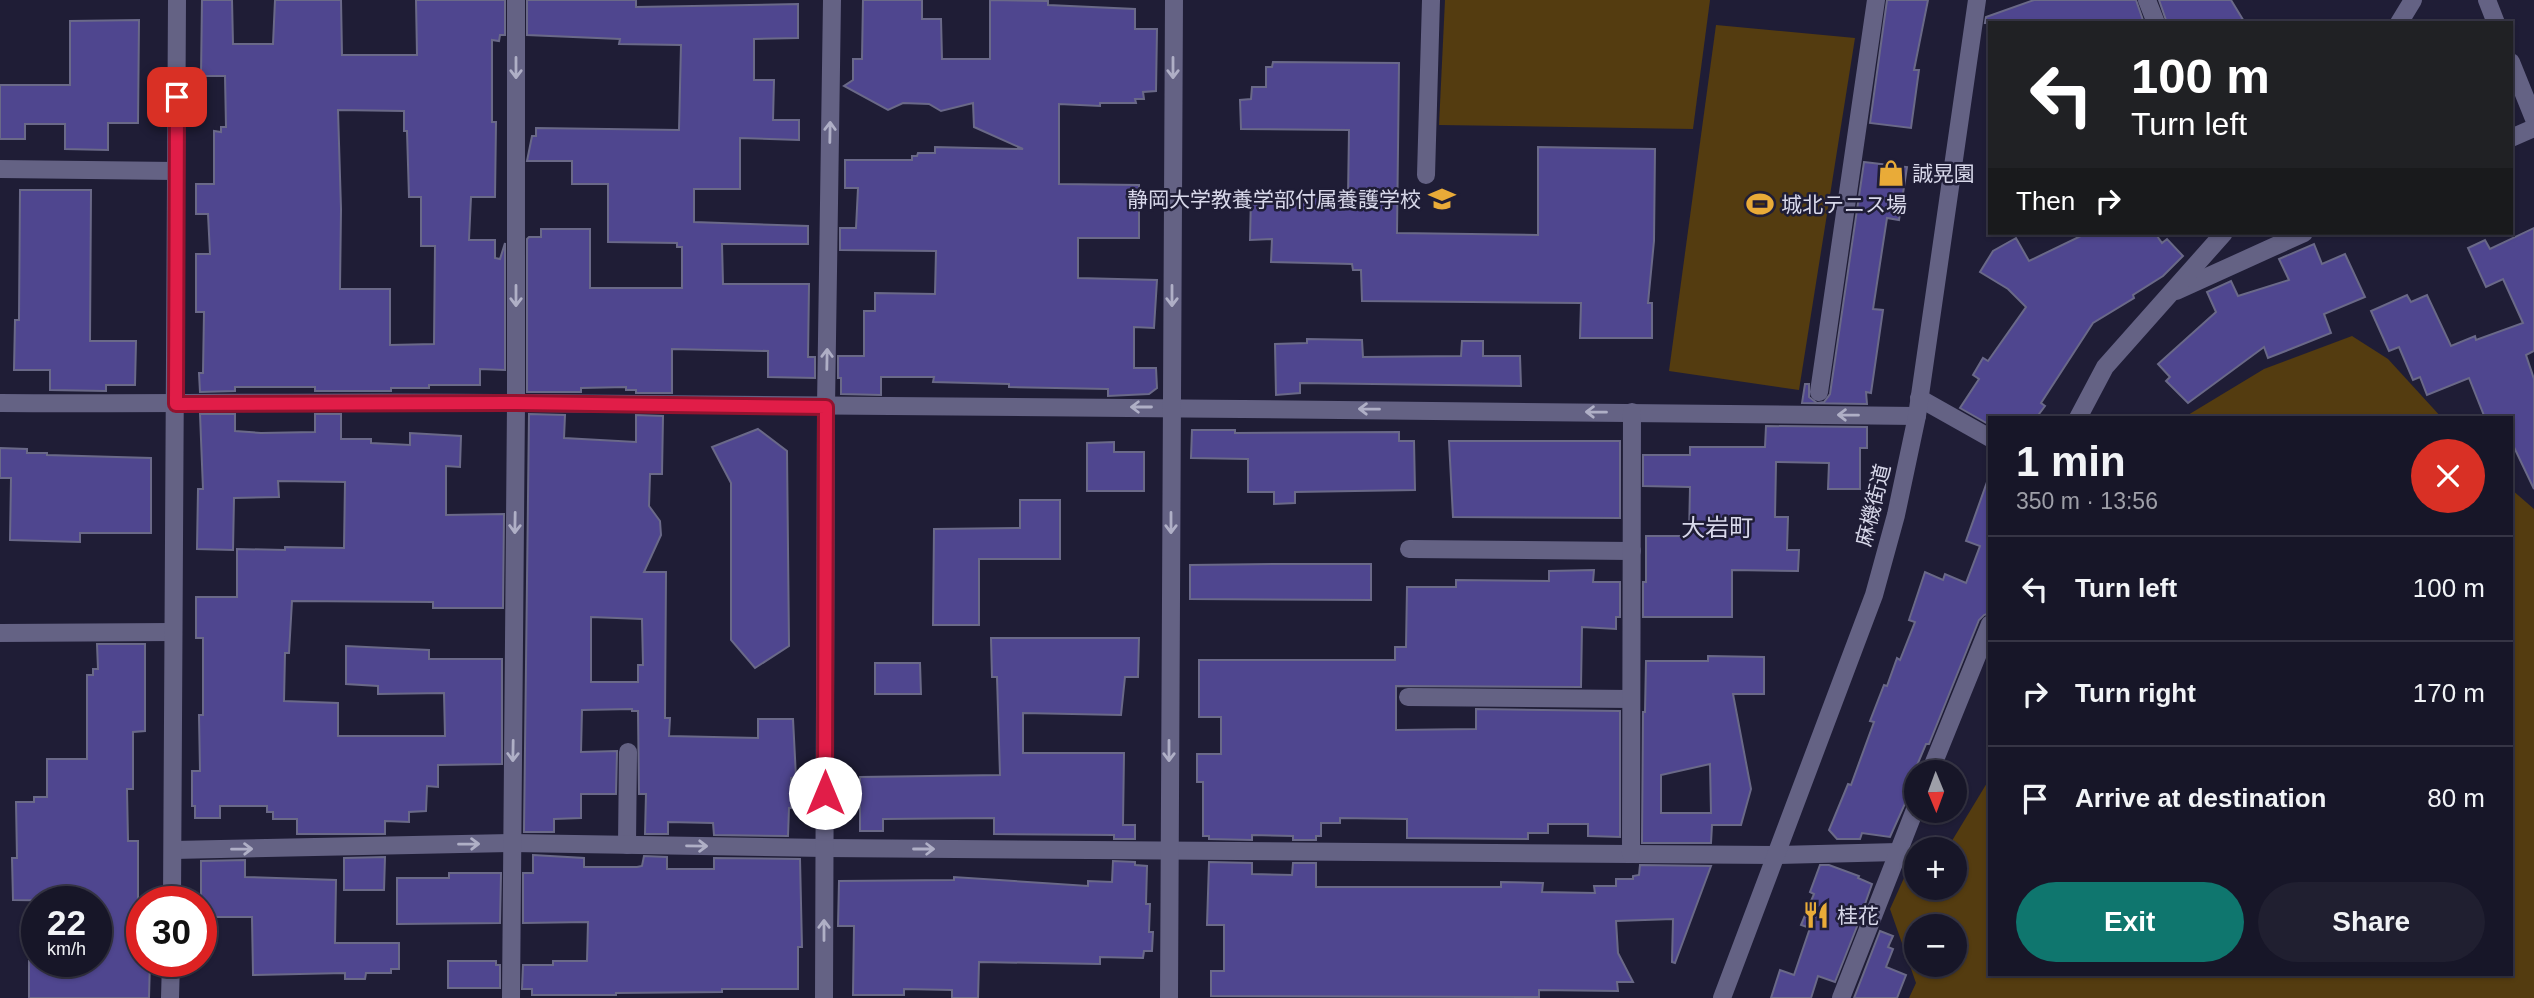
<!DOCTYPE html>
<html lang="en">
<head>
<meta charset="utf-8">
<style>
  :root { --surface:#171628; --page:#201f30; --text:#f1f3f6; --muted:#9e9fa8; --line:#363545; --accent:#0f766e }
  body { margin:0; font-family:Helvetica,"Noto Sans JP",sans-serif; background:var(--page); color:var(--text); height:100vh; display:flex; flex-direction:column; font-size:26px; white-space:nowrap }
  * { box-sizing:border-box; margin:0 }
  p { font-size:23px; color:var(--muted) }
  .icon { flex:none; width:38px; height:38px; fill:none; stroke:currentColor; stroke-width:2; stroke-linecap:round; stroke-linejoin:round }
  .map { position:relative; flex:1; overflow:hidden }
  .details { position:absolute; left:1988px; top:416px; width:525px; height:560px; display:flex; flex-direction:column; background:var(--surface); border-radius:0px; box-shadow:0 2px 5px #0004,0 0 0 2px var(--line) }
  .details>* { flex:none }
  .banner { position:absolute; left:1988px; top:21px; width:525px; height:214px; border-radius:0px; box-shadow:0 2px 5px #0004,0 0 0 2px var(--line); background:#202124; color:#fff; overflow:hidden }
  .needle { width:46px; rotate:179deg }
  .fabs { position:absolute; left:1904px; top:760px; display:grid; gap:14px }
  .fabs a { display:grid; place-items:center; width:63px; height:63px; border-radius:50%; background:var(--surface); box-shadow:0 2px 5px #0004,0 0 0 2px var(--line); font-size:35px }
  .speed { position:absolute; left:21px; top:886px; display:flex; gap:14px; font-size:35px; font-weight:700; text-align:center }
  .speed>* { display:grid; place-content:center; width:91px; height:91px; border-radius:50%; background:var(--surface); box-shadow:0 2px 5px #0004,0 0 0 2px var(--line); line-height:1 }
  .speed small { font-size:18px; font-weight:400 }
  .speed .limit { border:10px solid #d22; background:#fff; color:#111 }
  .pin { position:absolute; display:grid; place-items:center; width:60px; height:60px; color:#fff; margin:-30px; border-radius:14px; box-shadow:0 4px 10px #0006 }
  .me { position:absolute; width:77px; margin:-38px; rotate:0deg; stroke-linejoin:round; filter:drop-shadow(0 0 5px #0008) }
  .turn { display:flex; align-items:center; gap:24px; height:147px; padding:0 28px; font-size:32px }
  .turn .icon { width:91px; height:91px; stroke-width:2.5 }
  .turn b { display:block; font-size:49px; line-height:60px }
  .then { display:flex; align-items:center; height:66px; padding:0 28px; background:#0003; gap:14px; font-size:26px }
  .round { display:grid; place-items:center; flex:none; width:74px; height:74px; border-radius:37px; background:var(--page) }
  .headline { display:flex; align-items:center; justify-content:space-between; height:119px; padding:0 28px }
  h1 { font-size:42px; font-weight:700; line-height:52px }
  .primary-button { display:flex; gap:14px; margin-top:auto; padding:14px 28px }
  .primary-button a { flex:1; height:80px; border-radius:42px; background:var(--accent); color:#fff; font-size:28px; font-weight:700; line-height:80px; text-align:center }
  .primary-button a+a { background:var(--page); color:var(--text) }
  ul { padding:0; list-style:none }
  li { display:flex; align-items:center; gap:21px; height:105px; padding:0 28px; border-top:2px solid var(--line) }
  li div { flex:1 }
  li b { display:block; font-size:26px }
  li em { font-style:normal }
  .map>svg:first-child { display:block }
  .green { fill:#543c10; fill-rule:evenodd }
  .building { fill:#4f468f; stroke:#6a6988; stroke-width:2; fill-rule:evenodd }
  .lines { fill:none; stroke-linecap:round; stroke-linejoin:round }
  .minor { stroke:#646284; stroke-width:18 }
  .oneway { stroke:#afafc6 }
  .route-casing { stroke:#92132f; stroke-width:18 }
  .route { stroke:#e11d48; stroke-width:12 }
  .labels { text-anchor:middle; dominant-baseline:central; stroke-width:5; stroke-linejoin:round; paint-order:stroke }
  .poi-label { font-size:21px; fill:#d8d8ea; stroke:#1f1d36; text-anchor:start }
  .street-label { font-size:21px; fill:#d8d8ea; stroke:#1f1d36 }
  .quarter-label { font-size:24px; fill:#d8d8ea; stroke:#1f1d36 }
</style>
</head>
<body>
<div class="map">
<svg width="2534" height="998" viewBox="0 0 2534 998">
  <rect width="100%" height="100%" fill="#1f1d36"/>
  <g class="green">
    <polygon points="1445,0 1710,0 1693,129 1439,125"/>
    <polygon points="1716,25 1855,38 1799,390 1669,371"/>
    <polygon points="2352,336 2388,359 2442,418 2183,418 2264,369"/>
    <path d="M2511,489L2534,509V998H1909L1916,983L1890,909L1913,858L1916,859V887H1955V849H1947L1990,778V975H2511ZM1916,926H1955V964H1916Z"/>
  </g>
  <g class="building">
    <path d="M202,0H232L233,44H273L275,0H341L342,55H417L416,0H505V35H500L499,41L492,40V122H496L495,197H471L469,240H495V258L500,259L505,243V370L480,369V385H429V388H391V391H315V387H235V391L200,392L199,373H203L204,312H196V254H210L208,214H196V184H214V131L221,132V127H226L225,76H201ZM338,110L404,111V131H407L409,197H421V246H435L434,344L390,345V289H340L341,209Z"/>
    <polygon points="527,0 636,0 636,7 798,4 798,38 754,39 754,80 774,80 773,120 799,120 799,140 740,138 740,189 694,189 694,222 808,226 808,244 722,244 723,284 809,284 808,357 815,357 815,378 768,377 768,351 672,349 672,393 636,393 636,390 626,390 626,387 581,388 581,392 527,392 527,239 529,237 541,237 541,229 590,229 590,288 682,288 682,247 677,247 677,243 608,242 608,184 572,184 572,161 527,161 532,136 536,136 536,128 679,130 681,45 619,44 620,39 527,35"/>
    <polygon points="863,0 922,0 922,19 941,19 942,59 990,59 990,0 1048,1 1048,5 1135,9 1135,29 1157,29 1156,91 1143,92 1144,99 1135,99 1136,103 1100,103 1100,106 1059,104 1059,184 1139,185 1139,238 1078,238 1078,278 1157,280 1154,328 1134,327 1134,368 1156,368 1157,388 1149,394 1108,396 1108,389 1009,387 1009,384 933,382 934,377 881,377 881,395 841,394 841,378 838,378 838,356 864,356 864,311 875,311 875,293 935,294 936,251 840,250 840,228 856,228 858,188 845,188 845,160 912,160 912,156 917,156 918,153 935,153 935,147 1023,149 974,127 973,103 941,111 929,104 903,103 888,110 844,86 853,80 853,59 862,59"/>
    <polygon points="1887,0 1928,0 1914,70 1919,70 1911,128 1870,123"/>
    <polygon points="2034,0 2136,0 2144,23 1985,23 1986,17"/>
    <polygon points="2159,0 2231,0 2245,23 2167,23"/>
    <polygon points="139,20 138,123 108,123 108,150 65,149 65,124 25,124 25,139 0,139 0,85 70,85 70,21"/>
    <polygon points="1273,62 1399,63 1397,233 1538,235 1538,147 1655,149 1654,241 1648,303 1652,303 1652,338 1580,338 1581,303 1362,301 1361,270 1353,270 1352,264 1271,262 1272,239 1250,240 1251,196 1348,197 1349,130 1241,129 1240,100 1251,99 1252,87 1266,87 1266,67 1272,67"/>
    <polygon points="1864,162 1907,167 1899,220 1887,218 1873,309 1883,310 1871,393 1866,392 1867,404 1802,403 1805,384 1809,384 1809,397 1817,403 1824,402 1830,394"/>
    <polygon points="20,190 91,190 90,341 136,341 135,385 106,385 106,391 50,390 50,370 14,370 15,320 19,320"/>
    <polygon points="2534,228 2534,351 2526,355 2534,379 2534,489 2511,441 2511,418 2485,418 2469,378 2427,395 2420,377 2413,380 2399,347 2389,351 2371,311 2407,295 2411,302 2427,295 2451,346 2475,336 2476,340 2523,323 2503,279 2486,287 2468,248 2485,240 2490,249"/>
    <polygon points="2087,233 2155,233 2162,243 2167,239 2183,256 2163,276 2133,295 2134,298 2093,323 2041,403 2045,406 2036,418 1990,418 1990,425 1960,408 1979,379 1973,375 1983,358 1988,361 2026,307 2008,289 1980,272 1993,251 2016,238 2029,261"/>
    <polygon points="2314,244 2322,264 2345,254 2365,297 2324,314 2331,333 2268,358 2264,347 2188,403 2166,381 2170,377 2158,364 2216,312 2207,292 2231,281 2238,296 2289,280 2279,259"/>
    <polygon points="1307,339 1362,340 1363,357 1461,356 1462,341 1483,341 1483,356 1520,356 1521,386 1300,383 1300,393 1276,395 1275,344 1307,343"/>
    <polygon points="200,414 235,414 235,431 261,433 315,432 315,414 341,414 341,439 371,439 371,443 410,445 410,433 461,436 460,467 446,466 446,515 504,514 503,608 433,608 433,602 292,601 289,653 285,653 284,701 338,703 338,736 445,736 444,693 378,694 378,686 346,684 346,646 429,650 429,659 502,659 502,764 438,765 438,787 427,786 426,811 409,812 409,822 385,821 385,834 297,834 297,819 273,819 273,812 267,812 267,806 220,806 220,818 195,818 195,806 192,806 192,771 200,771 199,715 203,715 203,638 196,638 196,597 237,597 237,549 285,550 285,547 344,548 345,482 278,481 279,497 234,498 233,550 197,549 198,489 203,489"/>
    <path d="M529,414L565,415L564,438L636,442V415L663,416L662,474H650L649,506L660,521L661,535L644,572H666L665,718H670L669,736L758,738V719H793L796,777L791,778V808H789L788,836L714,835L713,823L668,822V834H645L646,794H639L638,711H632V709L582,710L581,752L617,751L616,794H581V818L554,819V832H524ZM591,617L642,619L643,665H638V682H591Z"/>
    <polygon points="1766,426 1867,427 1867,448 1860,448 1860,489 1828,489 1829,463 1776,462 1775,517 1788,517 1787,550 1799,550 1798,571 1732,570 1732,617 1643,617 1643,582 1646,582 1646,536 1689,536 1690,487 1643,486 1643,455 1690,455 1690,447 1765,447"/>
    <polygon points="758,429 787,451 789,646 755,668 731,640 731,483 712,447"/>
    <polygon points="1192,430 1235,430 1235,433 1399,432 1399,441 1414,441 1415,490 1295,492 1295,503 1274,504 1274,492 1248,492 1248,459 1191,458"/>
    <polygon points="1449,441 1620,441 1620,518 1453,517"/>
    <polygon points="1114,442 1114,452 1144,452 1144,491 1087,491 1087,443"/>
    <polygon points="0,448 27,449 27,453 47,453 47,455 151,458 151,533 80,533 80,542 10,540 11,478 0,478"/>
    <polygon points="1987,482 1990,482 1990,613 1984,615 1979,620 1929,744 1926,744 1904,796 1908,797 1890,837 1862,833 1860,839 1837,839 1829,830 1848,784 1851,785 1874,722 1870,721 1884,685 1887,686 1897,658 1900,660 1915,622 1909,620 1925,572 1943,580 1945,574 1966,583 1980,546 1966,541"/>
    <polygon points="1020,500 1060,500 1060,559 979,559 979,625 933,625 934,529 1020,528"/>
    <polygon points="1279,564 1371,564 1371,600 1190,599 1190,565"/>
    <polygon points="1594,570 1593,582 1620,582 1620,617 1616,617 1616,629 1582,627 1581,687 1396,686 1396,730 1476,729 1476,709 1620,711 1620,837 1588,836 1588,824 1548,824 1548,833 1528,833 1528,839 1407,838 1407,819 1340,818 1340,823 1321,823 1321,836 1316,836 1316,840 1293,840 1293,836 1252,835 1252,840 1209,839 1209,836 1203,836 1203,782 1197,782 1197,754 1221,754 1221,717 1199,717 1199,660 1395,660 1395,647 1406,647 1407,587 1456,587 1456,580 1549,581 1549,571"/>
    <polygon points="991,638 1139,638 1138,677 1125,677 1121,715 1023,713 1023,753 1124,753 1123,825 1135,825 1135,839 1114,839 1114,835 994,834 994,818 883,819 883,831 860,831 860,777 1000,775 997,677 992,677"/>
    <polygon points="97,644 145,644 145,731 133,732 133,789 127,789 128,841 138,841 138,906 142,905 142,961 150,961 149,998 29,998 29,961 96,961 96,901 13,900 12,858 17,858 16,802 34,802 34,797 47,797 47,759 87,759 87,675 93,675 93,669 98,669"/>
    <path d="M1708,656L1764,657V694H1733L1751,789L1741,825H1712L1711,843H1642L1643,712H1645L1646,661H1708ZM1710,764L1711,813H1661V775Z"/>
    <polygon points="875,663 920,663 921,694 875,694"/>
    <polygon points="533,855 584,858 584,867 637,867 642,866 644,856 667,857 667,869 714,869 714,858 800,859 802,947 798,947 798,989 722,989 722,992 616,993 616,995 532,995 532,989 522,989 523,965 553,965 553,961 587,961 588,922 523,923 523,873 533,873"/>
    <polygon points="385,857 384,890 344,890 344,858"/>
    <polygon points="245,860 245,877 336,880 335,943 399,943 399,969 391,969 391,973 366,973 365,979 345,979 345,973 253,975 252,917 201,917 201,861"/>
    <polygon points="1113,861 1135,862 1135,865 1147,866 1146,904 1150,904 1149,932 1153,932 1152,951 1144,951 1143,958 1100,957 1100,964 979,962 978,998 952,998 952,990 904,989 904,995 853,995 854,926 838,926 839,881 954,880 954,877 1088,886 1088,881 1112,882"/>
    <polygon points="1209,862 1252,863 1252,874 1292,875 1293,863 1316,863 1316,887 1501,887 1501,882 1543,883 1542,892 1595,893 1594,886 1616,886 1616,879 1633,879 1633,876 1639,875 1640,865 1711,866 1675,963 1672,962 1673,919 1616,921 1618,953 1633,982 1617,982 1618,991 1539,990 1539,997 1211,996 1211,971 1224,971 1224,925 1207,925"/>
    <polygon points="1820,865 1829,865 1859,876 1858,878 1872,884 1858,924 1835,982 1818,976 1811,998 1771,998 1780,970 1794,975 1810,928 1801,925 1814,894 1810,892"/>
    <polygon points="449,873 501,873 500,923 397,924 397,878 449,878"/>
    <polygon points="1880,931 1893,936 1888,947 1893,949 1886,967 1906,975 1897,998 1854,998"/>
    <polygon points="448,961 496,961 496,965 500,965 500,988 448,988"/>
  </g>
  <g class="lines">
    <g class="minor">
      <polyline points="2147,0 2156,23"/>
      <polyline points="2487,0 2496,23"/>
      <polyline points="2399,23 2413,0"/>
      <polyline points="2511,62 2534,119"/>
      <polyline points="2511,138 2534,128"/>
      <polyline points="0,169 176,171"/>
      <polyline points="1426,175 1431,0"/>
      <polyline points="2176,291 2304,233"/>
      <polyline points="1819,392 1876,0"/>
      <polyline points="1919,398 1990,438"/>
      <path d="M0,403C173,404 347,401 520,403C986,407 1451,410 1917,416"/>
      <polyline points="2078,418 2105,367 2224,233"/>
      <polyline points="1409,549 1632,551"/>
      <polyline points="0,633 173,632"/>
      <polyline points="1408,697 1631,699"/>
      <polyline points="1930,772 1990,624"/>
      <polyline points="627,845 628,752"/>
      <polyline points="173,850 512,843 825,848 1775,855 1898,852"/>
      <polyline points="1631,854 1632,412"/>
      <polyline points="172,901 177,0"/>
      <polyline points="170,998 171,961"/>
      <polyline points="511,998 516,403 516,0"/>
      <polyline points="824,998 826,407 832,0"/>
      <polyline points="1169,998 1174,0"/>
      <polyline points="1722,998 1874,595 1896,515 1917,416 1977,0"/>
      <polyline points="1841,998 1916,807"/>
    </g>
  </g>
  <defs><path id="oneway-shaft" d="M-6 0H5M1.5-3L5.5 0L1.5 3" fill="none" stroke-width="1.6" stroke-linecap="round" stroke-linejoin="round" transform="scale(1.75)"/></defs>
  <g class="oneway">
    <use href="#oneway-shaft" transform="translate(516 68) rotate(90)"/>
    <use href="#oneway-shaft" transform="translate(1173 68) rotate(90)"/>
    <use href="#oneway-shaft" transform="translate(830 132) rotate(-89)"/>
    <use href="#oneway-shaft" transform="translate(516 296) rotate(90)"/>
    <use href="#oneway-shaft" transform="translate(1172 296) rotate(90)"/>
    <use href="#oneway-shaft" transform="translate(827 359) rotate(-89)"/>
    <use href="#oneway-shaft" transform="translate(1141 407) rotate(180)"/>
    <use href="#oneway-shaft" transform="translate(1369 409) rotate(-179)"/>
    <use href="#oneway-shaft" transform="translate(1596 412) rotate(-179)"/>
    <use href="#oneway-shaft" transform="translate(1848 415) rotate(-179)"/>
    <use href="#oneway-shaft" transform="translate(515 523) rotate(91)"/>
    <use href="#oneway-shaft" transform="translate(1171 523) rotate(90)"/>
    <use href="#oneway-shaft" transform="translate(513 751) rotate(91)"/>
    <use href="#oneway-shaft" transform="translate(1169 751) rotate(90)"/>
    <use href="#oneway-shaft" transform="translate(469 844) rotate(-1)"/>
    <use href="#oneway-shaft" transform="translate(697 846) rotate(1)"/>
    <use href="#oneway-shaft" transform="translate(242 849) rotate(-1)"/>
    <use href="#oneway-shaft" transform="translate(924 849)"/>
    <use href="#oneway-shaft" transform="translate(824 930) rotate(-90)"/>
  </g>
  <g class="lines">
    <defs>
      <polyline id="route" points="177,97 176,404 516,403 826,407 825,793"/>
    </defs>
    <use href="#route" class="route-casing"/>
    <use href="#route" class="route"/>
  </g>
  <defs>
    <symbol id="shop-bare" viewBox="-9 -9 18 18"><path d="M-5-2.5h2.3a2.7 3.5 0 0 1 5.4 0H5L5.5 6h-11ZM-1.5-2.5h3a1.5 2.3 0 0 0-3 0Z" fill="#e9ab38" stroke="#1f1d36" stroke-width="2.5" paint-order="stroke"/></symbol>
    <symbol id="school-bare" viewBox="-9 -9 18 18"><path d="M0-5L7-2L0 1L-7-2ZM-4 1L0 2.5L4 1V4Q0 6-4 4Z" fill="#e9ab38" stroke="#1f1d36" stroke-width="2.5" paint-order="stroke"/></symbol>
    <symbol id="stadium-bare" viewBox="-9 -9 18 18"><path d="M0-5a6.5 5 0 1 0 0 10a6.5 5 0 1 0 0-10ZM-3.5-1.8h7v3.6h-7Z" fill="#e9ab38" stroke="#1f1d36" stroke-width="2.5" paint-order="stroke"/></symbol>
    <symbol id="restaurant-bare" viewBox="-9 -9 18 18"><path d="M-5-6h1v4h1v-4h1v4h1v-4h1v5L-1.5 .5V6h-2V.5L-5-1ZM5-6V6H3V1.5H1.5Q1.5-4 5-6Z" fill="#e9ab38" stroke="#1f1d36" stroke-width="2.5" paint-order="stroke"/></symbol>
  </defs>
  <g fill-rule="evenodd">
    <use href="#shop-bare" x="1872" y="154" width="38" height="38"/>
    <use href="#school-bare" x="1423" y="180" width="38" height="38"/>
    <use href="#stadium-bare" x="1741" y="185" width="38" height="38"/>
    <use href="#restaurant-bare" x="1797" y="896" width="38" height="38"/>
  </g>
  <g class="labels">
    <g class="poi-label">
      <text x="1912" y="173">誠晃園</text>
      <text x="1421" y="199" text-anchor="end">静岡大学教養学部付属養護学校</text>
      <text x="1781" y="204">城北テニス場</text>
      <text x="1837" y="915">桂花</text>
    </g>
    <g class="street-label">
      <text transform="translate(1873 505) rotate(-76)">麻機街道</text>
    </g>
    <g class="quarter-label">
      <text x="1717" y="527">大岩町</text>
    </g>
  </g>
</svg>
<div class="fabs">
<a><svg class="needle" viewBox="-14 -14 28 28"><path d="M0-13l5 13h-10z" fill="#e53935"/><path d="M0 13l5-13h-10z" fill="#9e9fa8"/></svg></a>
<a>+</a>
<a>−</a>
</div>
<div class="speed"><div>22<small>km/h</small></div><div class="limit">30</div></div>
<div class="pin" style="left:177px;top:97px;background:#d93025"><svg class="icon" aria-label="arrive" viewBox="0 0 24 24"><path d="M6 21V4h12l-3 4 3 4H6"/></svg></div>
<svg class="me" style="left:825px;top:793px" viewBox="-20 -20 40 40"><circle r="19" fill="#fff"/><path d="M0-13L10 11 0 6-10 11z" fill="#e11d48"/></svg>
<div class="banner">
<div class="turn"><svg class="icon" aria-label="left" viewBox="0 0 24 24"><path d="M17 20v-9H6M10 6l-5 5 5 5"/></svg><div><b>100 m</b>Turn left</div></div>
<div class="then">Then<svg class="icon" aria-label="right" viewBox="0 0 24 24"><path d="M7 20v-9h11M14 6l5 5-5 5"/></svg></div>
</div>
<section class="details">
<div class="headline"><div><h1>1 min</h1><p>350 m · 13:56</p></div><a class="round" style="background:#d93025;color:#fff"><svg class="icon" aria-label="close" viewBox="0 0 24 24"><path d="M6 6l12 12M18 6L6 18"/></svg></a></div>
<ul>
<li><svg class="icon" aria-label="left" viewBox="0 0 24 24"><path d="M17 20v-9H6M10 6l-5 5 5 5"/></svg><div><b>Turn left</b></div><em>100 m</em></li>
<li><svg class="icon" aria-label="right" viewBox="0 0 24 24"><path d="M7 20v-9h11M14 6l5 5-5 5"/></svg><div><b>Turn right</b></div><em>170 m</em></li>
<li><svg class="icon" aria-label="arrive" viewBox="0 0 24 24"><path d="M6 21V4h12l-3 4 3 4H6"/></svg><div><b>Arrive at destination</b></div><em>80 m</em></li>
</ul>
<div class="primary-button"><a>Exit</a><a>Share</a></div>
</section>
</div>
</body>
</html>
